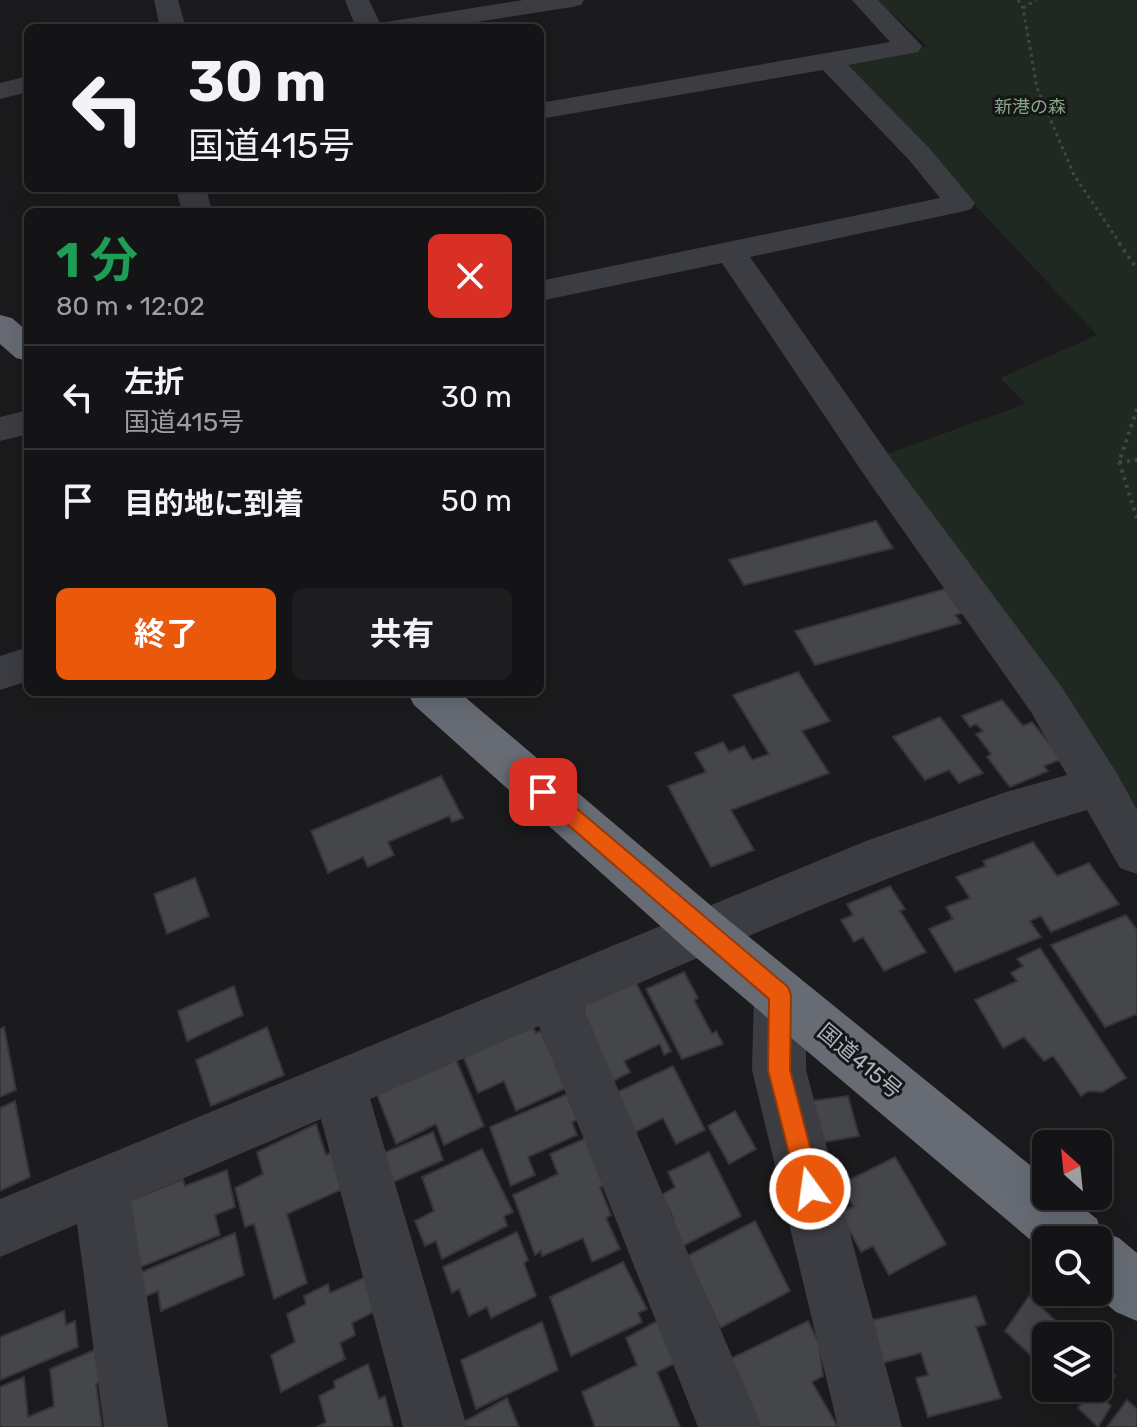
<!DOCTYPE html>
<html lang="ja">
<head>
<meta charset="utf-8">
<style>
  :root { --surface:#141416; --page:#1d1d1f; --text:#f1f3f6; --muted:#9d9ea1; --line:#333335; --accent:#ea580c }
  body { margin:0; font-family:Rubik,"Noto Sans JP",sans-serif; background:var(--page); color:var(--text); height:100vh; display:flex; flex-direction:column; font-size:30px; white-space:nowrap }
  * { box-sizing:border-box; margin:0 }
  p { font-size:26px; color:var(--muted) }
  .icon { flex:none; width:44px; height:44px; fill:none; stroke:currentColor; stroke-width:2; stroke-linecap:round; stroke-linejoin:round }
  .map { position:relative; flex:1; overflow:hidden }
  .details { position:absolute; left:24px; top:208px; width:520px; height:488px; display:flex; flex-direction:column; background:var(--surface); border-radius:12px; box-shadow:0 8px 32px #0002,0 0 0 2px var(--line) }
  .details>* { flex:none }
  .guide { position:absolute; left:24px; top:24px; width:520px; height:168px; border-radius:12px; box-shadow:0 8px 32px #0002,0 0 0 2px var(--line); background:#141416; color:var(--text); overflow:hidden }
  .needle { width:52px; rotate:333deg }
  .tools { position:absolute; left:1032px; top:1130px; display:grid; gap:16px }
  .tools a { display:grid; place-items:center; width:80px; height:80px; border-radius:12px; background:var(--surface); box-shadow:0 8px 32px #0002,0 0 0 2px var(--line); font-size:40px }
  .pin { position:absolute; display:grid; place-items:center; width:68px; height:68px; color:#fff; margin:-34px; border-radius:16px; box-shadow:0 4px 12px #0006 }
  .me { position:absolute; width:88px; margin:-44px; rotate:346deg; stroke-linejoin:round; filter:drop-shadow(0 0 6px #0008) }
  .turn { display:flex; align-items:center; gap:28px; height:168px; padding:0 32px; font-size:36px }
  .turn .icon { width:104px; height:104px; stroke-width:2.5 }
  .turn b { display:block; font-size:56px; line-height:68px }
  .round { display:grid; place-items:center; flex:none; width:84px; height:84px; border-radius:12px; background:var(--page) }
  .headline { display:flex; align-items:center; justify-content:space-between; height:136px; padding:0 32px }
  h1 { font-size:48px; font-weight:700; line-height:60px; color:#1e9e55 }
  .action { display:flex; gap:16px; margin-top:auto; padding:16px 32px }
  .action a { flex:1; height:92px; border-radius:12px; background:var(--accent); color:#fff; font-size:32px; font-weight:700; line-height:92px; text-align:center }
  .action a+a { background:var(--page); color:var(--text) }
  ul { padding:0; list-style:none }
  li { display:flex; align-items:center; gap:24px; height:104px; padding:0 32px; border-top:2px solid var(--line) }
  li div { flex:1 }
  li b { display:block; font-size:30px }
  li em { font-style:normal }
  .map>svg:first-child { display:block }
  .green { fill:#202921 }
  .building { fill:#45464a; stroke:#353539; stroke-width:2 }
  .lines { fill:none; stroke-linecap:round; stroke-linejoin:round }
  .path-far1 { stroke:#41444a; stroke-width:3; stroke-dasharray:3 4; stroke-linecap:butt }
  .path { stroke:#41444a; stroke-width:4; stroke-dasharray:3 5; stroke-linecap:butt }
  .minor { fill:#3c3d43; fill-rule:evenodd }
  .highway { fill:#676b74; fill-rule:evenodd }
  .route { fill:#ea580c; stroke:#983908; stroke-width:2 }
  .labels { text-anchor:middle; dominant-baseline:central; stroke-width:6; stroke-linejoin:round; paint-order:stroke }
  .far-park-label { font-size:18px; fill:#84a984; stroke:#161618 }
  .street-label { font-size:22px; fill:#adb3bd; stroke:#161618 }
</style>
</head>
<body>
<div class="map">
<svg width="1137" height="1427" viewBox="0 0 1137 1427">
  <rect width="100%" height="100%" fill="#1b1b1d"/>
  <polygon class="green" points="877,0 1137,0 1137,822 884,455 1026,404 1000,378 1097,335 842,63 927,46"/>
  <g class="building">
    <polygon points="876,521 893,548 744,585 729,560"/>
    <polygon points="945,589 962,613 955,615 961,623 815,665 795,631"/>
    <polygon points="798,672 830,721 802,731 829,773 731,810 754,850 711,867 668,786 706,772 695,753 723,742 729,752 744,746 752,760 769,754 733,695"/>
    <polygon points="1002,700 1023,726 1032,722 1062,759 1044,766 1048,771 1010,787 987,757 991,754 976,734 983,731 976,724 970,727 962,716"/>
    <polygon points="940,717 983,773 959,783 949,770 925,780 893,737"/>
    <polygon points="441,776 463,818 452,822 449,816 388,842 394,855 368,867 363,857 328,873 311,831"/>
    <polygon points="1033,842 1057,876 1089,863 1119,904 1051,932 1041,916 1030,921 1041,937 955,972 929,929 953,919 946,907 970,898 956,877 986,866 983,861"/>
    <polygon points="195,878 209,916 167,934 154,894"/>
    <polygon points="890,886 905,909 900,911 926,952 884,971 863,937 854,942 841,920 853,915 847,904"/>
    <polygon points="1126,915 1137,930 1137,1014 1105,1027 1051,945"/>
    <polygon points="1040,948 1126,1078 1102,1092 1089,1091 1081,1096 1053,1056 1044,1061 1024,1037 1003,1048 975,1000 1017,981 1011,973 1023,966 1017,959"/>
    <polygon points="684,972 698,998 694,1000 712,1034 716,1031 723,1044 682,1059 646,989"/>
    <polygon points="635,981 671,1051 664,1055 660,1044 624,1061 630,1072 610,1083 581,1020 585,1003"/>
    <polygon points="234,986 243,1015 187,1041 178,1011"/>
    <polygon points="532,1026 536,1033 541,1031 566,1088 516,1111 504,1081 478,1093 463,1056"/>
    <polygon points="4,1027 16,1090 0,1097 0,1029"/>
    <polygon points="267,1027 284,1075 211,1106 196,1060"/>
    <polygon points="454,1055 484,1126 444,1145 436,1124 396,1144 376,1092"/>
    <polygon points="673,1066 705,1130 676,1144 663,1118 632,1134 615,1093"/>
    <polygon points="567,1094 577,1120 572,1122 577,1135 528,1157 535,1175 511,1186 490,1127"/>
    <polygon points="848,1096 859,1136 819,1143 810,1101"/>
    <polygon points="15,1101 30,1177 0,1191 0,1108"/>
    <polygon points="735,1111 756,1149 729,1164 708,1126"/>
    <polygon points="316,1124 326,1155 335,1150 347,1187 287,1214 307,1283 274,1299 254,1224 245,1227 235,1188 263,1174 257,1152"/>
    <polygon points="433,1132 443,1160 387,1185 377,1156"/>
    <polygon points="586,1138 606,1185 600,1187 611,1215 606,1218 620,1249 592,1262 583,1238 542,1256 541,1251 535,1255 513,1195 558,1174 550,1154"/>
    <polygon points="482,1149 513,1212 504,1216 507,1226 442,1259 436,1241 425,1246 415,1221 434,1211 422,1177"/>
    <polygon points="709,1152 741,1216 681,1247 667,1220 673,1218 662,1195 675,1187 668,1172"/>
    <polygon points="895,1157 946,1244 889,1275 873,1246 861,1252 840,1213 853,1206 841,1184"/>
    <polygon points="227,1170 235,1207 215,1215 220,1235 136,1269 119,1205 183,1179 185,1186"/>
    <polygon points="755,1221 790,1291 720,1328 687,1256"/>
    <polygon points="517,1232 528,1260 524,1263 536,1296 491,1318 487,1307 469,1316 459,1289 452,1293 443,1267"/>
    <polygon points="235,1233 244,1275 161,1311 158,1291 137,1300 132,1276"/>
    <polygon points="623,1262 647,1309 638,1313 642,1322 571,1356 550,1297"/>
    <polygon points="370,1275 381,1308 352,1323 355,1335 340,1343 345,1359 281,1392 271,1355 295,1342 287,1314 306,1304 304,1296 328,1284 330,1293"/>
    <polygon points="976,1296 986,1324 976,1327 1001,1398 928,1417 916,1378 928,1375 921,1353 878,1364 865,1322"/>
    <polygon points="1029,1296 1072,1336 1046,1336 1046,1370 1005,1331"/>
    <polygon points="64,1311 66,1325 75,1321 78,1347 0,1380 0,1337"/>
    <polygon points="659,1320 678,1362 657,1372 680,1427 595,1427 582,1392 637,1365 626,1338"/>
    <polygon points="808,1321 819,1343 823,1376 812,1382 838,1427 755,1427 728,1360"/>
    <polygon points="542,1322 558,1370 476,1409 461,1360"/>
    <polygon points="104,1346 109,1378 96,1384 102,1427 0,1427 0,1387 24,1377 28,1417 54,1406 50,1369"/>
    <polygon points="1098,1361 1115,1376 1101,1396 1111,1406 1098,1427 1078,1408 1081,1404 1065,1388 1098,1388"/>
    <polygon points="368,1364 379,1399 385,1396 393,1427 317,1427 326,1422 319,1396 335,1388 334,1381"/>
    <polygon points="507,1398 519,1427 461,1427 460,1424"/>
    <polygon points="1127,1400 1137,1409 1137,1427 1107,1427"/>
  </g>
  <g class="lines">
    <g class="path-far1">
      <polyline points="1018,0 1023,8 1037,88 1074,175 1121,245"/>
      <polyline points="1023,8 1036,0"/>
    </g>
    <g class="path">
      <polyline points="1119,243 1137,269"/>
      <polyline points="1137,409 1119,462 1137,518"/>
      <polyline points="1119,462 1137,460"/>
    </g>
    <g class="minor">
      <polygon points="154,0 178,0 186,28 160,28"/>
      <polygon points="345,0 369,0 380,23 523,0 584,0 581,5 572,7 439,28 356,28"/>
      <path d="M852,0H878L922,46L918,52L848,65L930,149L975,203L971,209L960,212L750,257L893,461L1061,686L1116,772L1137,810V874L1120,868L1087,810C913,861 750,936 583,1007L762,1427H698L539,1026L370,1099L467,1427H403L321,1119L131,1201L168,1427H104L77,1224L0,1257V1199L866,841L1006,792L1067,775L1031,712L867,479L722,263L540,301V281L940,198L910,161L823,70L540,119V103L890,42Z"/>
      <polygon points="28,76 28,92 0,99 0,83"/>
      <polygon points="176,188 206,188 212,212 182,212"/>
      <polygon points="28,410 28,434 0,441 0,417"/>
      <polygon points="28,647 28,681 0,690 0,656"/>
      <polygon points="780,970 798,977 806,995 806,1070 902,1427 838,1427 752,1070 754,995 762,977"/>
    </g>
    <g class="highway">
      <polygon points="0,315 12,318 28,332 28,361 16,358 0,344"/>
      <polygon points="407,692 459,692 722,915 1046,1178 1046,1196 1068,1196 1097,1219 1101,1231 1119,1238 1137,1253 1137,1321 1116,1312 1092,1292 1098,1292 1098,1240 1046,1240 1046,1253 686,949 414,705"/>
    </g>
  </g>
  <polygon class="route" points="543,784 550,786 788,987 791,995 790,1070 821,1189 818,1197 810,1201 801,1197 798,1189 768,1070 769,999 537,798 534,792 537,786"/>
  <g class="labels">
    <g class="far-park-label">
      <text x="1030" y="107">新港の森</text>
    </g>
    <g class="street-label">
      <text transform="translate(860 1061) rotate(40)">国道415号</text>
    </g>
  </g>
</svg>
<div class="tools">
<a><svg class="needle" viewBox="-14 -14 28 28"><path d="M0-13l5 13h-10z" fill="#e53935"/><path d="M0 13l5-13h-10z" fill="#9d9ea1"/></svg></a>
<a><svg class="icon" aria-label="search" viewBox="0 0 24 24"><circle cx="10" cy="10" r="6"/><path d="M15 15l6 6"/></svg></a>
<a><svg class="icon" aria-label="layers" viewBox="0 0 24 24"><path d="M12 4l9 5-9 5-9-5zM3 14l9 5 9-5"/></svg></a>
</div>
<div class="pin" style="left:543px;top:792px;background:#d93025"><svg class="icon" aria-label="arrive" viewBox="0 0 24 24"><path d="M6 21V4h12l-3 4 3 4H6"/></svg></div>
<svg class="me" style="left:810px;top:1189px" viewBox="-20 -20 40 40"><circle r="17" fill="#ea580c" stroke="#fff" stroke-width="3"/><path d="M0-11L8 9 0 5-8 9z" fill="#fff"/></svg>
<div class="guide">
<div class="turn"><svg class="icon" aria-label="left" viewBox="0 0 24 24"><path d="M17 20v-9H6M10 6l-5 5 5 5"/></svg><div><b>30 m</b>国道415号</div></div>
</div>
<section class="details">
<div class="headline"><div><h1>1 分</h1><p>80 m · 12:02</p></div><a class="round" style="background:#d93025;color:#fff"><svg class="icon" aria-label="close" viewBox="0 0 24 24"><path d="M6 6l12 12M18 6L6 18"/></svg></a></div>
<ul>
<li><svg class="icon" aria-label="left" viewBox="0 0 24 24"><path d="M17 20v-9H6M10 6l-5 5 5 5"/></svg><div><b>左折</b><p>国道415号</p></div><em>30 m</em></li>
<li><svg class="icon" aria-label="arrive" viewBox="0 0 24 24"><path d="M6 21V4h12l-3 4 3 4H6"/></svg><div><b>目的地に到着</b></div><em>50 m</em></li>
</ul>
<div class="action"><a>終了</a><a>共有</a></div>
</section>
</div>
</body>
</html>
